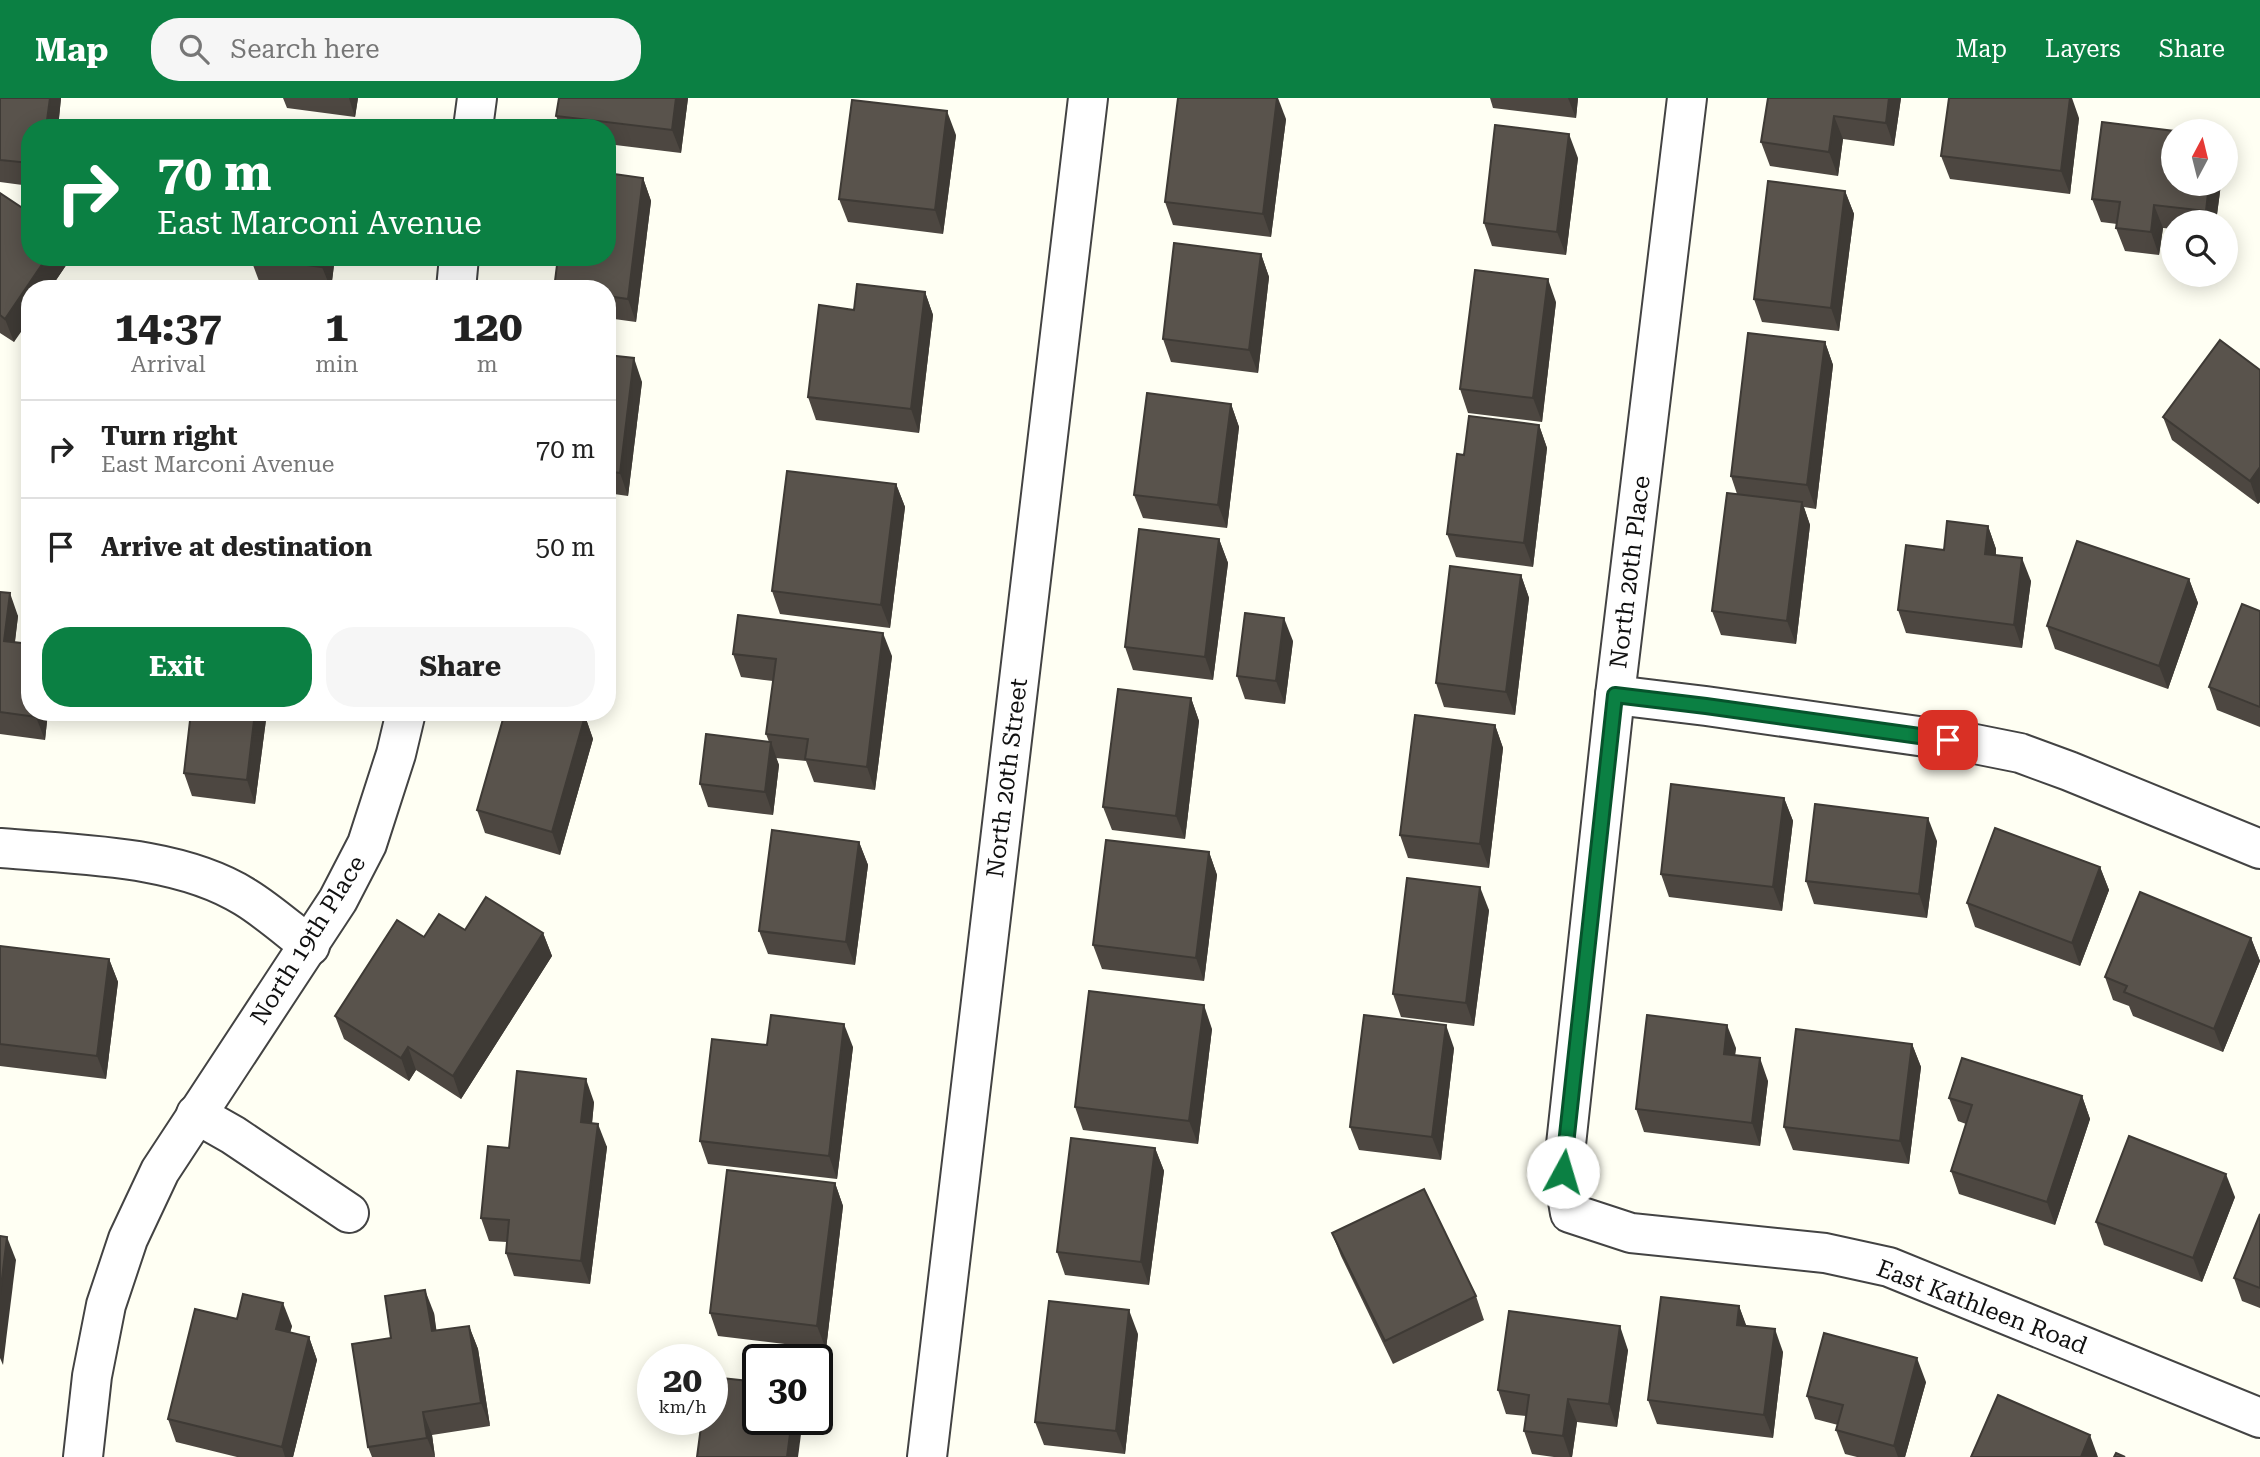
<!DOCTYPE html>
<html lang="en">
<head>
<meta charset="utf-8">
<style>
  :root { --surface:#fff; --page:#f6f6f6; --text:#222; --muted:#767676; --line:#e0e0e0; --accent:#0b8043 }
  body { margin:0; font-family:"Roboto Serif",serif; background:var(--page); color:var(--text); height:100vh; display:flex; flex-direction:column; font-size:26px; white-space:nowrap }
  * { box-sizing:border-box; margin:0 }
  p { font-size:23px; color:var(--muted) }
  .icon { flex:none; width:38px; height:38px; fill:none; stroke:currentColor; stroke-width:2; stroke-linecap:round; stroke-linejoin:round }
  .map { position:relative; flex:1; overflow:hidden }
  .details { position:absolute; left:21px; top:182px; width:595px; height:441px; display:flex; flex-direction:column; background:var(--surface); border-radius:28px; box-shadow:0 4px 18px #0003 }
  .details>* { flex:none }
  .banner { position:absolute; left:21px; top:21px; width:595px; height:147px; border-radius:28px; box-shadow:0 4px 18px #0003; background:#0b8043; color:#fff; overflow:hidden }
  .needle { width:46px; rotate:7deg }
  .controls { position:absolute; left:2161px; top:21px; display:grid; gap:14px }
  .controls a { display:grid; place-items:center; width:77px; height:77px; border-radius:50%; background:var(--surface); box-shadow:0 4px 18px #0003; font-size:35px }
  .speed { position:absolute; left:637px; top:1246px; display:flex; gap:14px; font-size:35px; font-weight:700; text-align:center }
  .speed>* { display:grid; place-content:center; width:91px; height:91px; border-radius:50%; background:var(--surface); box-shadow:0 4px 18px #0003; line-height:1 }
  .speed small { font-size:18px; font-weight:400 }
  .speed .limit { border:4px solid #111; border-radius:10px; background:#fff; color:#111 }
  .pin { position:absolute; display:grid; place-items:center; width:60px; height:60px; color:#fff; margin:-30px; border-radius:14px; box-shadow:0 4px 10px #0006 }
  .me { position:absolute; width:77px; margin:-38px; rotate:6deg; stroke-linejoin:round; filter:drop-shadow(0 0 5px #0008) }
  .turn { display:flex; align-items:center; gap:24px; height:147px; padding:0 21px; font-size:32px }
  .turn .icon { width:91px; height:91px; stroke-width:2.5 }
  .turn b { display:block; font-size:49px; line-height:60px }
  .eta { display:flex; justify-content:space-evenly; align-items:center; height:119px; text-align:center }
  .eta b { font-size:42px; font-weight:700; line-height:49px }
  .button { display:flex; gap:14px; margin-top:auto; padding:14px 21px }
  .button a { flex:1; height:80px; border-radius:28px; background:var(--accent); color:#fff; font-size:28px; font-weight:700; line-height:80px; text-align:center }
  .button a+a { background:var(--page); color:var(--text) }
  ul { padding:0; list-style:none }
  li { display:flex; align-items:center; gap:21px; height:98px; padding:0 21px; border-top:2px solid var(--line) }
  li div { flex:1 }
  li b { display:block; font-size:26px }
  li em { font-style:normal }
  header { display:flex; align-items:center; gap:42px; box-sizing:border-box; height:98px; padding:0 35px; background:var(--accent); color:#fff }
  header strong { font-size:33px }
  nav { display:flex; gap:38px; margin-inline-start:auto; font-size:24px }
  .search { width:490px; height:63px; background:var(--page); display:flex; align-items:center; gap:18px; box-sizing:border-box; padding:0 24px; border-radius:28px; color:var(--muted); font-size:26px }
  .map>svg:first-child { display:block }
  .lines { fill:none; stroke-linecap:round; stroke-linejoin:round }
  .minor-casing { stroke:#434343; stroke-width:42 }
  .tertiary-casing { stroke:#434343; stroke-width:42 }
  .minor { stroke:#fff; stroke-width:38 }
  .tertiary { stroke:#fff; stroke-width:38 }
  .wall { fill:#4d4741 }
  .shaded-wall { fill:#3e3a35 }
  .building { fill:#59534c; stroke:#3e3a35; stroke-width:2 }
  .route-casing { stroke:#07532c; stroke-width:18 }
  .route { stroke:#0b8043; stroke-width:12 }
  .labels { text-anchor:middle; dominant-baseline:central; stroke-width:7; stroke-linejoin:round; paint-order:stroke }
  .street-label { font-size:24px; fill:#101010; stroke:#fff }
</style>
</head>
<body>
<header>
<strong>Map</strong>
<div class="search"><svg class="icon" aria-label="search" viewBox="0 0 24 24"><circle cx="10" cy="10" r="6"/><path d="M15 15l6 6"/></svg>Search here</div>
<nav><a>Map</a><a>Layers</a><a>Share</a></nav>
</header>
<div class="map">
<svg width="2260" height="1359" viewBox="0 0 2260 1359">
  <rect width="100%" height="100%" fill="#fffff3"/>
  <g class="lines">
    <defs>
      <g id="minor">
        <polyline points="1687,0 1615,597 1563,1074 1570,1115 1631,1135 1825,1155 1889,1169 2260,1320"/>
        <polyline points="473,30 477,0"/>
        <polyline points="456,191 459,159"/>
        <polyline points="1615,597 1706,608 1975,646 2020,655 2069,673 2260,751"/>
        <path d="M0,750C78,757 178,757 245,799C268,813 289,832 310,848"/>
        <polyline points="196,1016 233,1037 349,1115"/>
        <polyline points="83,1359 92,1278 106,1207 128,1141 160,1073 338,802 367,746 396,656 406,614"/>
      </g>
      <polyline id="tertiary" points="927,1359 1088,0"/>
    </defs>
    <use href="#minor" class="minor-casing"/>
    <use href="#tertiary" class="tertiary-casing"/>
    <use href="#minor" class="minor"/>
    <use href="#tertiary" class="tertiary"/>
  </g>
  <g class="wall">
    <polygon points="0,0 61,0 58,30 30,30 30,88 0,84"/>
    <polygon points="283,0 358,0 355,19 287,10"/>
    <polygon points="559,0 688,0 681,55 607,46 607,30 561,30 556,18"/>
    <polygon points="1490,0 1578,0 1576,20 1493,10"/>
    <polygon points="1768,0 1901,0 1894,48 1843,41 1838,78 1770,68 1761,44"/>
    <polygon points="2079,20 2070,96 1950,81 1941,58"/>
    <polygon points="1286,21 1271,139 1173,127 1165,104"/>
    <polygon points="956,37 943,136 848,124 839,101"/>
    <polygon points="1578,60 1566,157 1492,148 1484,125"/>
    <polygon points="643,80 651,103 636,224 607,220 607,191"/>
    <polygon points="2174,86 2221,86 2216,124 2174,124 2174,131 2163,130 2159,157 2125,153 2116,130 2117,126 2101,124 2092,101"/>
    <polygon points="1845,93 1854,116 1839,233 1762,224 1754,201"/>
    <polygon points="0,95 71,160 50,191 30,191 14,244 0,235"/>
    <polygon points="1261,156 1269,179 1258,275 1171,264 1163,241"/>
    <polygon points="250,159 335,159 331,191 321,191 259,183"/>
    <polygon points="925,194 933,217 919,335 816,322 808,299"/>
    <polygon points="1556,204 1542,324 1468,315 1460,291"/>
    <polygon points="1825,244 1833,267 1816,411 1804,409 1810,427 1796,546 1721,537 1712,513 1737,396 1731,378"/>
    <polygon points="607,257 642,284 628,398 607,395"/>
    <polygon points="2260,272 2260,404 2258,406 2172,342 2163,319"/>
    <polygon points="1231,306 1239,329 1227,430 1143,420 1134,397"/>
    <polygon points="1539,327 1547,350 1533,469 1456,459 1447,436 1464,357"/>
    <polygon points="896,386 905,409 890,530 780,516 772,493"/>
    <polygon points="1988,428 1996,451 1996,457 2031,483 2022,550 1906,535 1898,512 1944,452"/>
    <polygon points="1219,441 1228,465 1213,582 1133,572 1125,549"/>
    <polygon points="1521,477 1529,500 1515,617 1444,609 1436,585"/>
    <polygon points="2189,481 2198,505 2168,591 2055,551 2047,528"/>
    <polygon points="0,494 18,518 15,544 48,614 45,642 0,636"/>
    <polygon points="2260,513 2260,629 2217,612 2209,589"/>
    <polygon points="1293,543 1285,606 1245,601 1237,578"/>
    <polygon points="733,556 892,558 875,692 814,684 806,663 776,660 779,667 773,717 708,709 700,686 769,644 766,636 773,583 741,579"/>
    <polygon points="1191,600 1199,623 1185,741 1112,732 1103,709"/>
    <polygon points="191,614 267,614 255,706 192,698 184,675"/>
    <polygon points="585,618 593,641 560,757 485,735 477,712"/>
    <polygon points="1495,627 1503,650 1489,770 1408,760 1400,737"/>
    <polygon points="1784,700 1793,723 1782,813 1669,799 1661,776"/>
    <polygon points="1937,743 1927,820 1814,806 1806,783"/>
    <polygon points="859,744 868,767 855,867 768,856 759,833"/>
    <polygon points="1209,754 1217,777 1204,883 1102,871 1093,847"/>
    <polygon points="2100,769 2109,792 2080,868 1975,829 1967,805"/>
    <polygon points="1489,812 1474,928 1401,919 1393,896"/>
    <polygon points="465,832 543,835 552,858 461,1001 416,972 409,983 344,941 335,918 424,839"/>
    <polygon points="2251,840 2260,863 2223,954 2133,918 2129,908 2113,902 2105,879"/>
    <polygon points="0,848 109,861 118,884 106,981 0,968"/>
    <polygon points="1212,931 1198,1046 1083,1032 1075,1009"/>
    <polygon points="1912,946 1921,969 1909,1066 1793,1052 1784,1029"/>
    <polygon points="767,947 853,949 837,1081 708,1066 700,1043"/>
    <polygon points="1454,950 1441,1062 1359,1052 1350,1029"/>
    <polygon points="1736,950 1735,957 1768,983 1760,1048 1644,1034 1636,1011"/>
    <polygon points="2082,998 2090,1021 2055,1127 1959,1096 1951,1073 1966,1026 1958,1023 1949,1000"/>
    <polygon points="594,1004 592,1025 607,1049 590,1186 514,1178 506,1155 507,1144 489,1143 481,1120 509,1050"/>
    <polygon points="1155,1050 1164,1073 1149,1187 1065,1177 1057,1154"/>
    <polygon points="835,1085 843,1108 826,1251 718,1238 710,1215"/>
    <polygon points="2235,1099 2202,1184 2104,1147 2096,1124"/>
    <polygon points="2260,1116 2260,1210 2242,1203 2234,1180"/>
    <polygon points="1332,1135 1476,1198 1484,1222 1393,1266 1341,1158"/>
    <polygon points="1739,1208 1746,1228 1783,1254 1773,1340 1657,1326 1648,1302"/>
    <polygon points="434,1215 436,1233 469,1228 478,1251 490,1328 432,1337 435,1359 372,1359 368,1349 391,1240"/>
    <polygon points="237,1221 292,1228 290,1235 309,1239 317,1262 293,1359 237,1359 176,1344 168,1321"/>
    <polygon points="1138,1236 1125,1356 1044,1347 1035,1324"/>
    <polygon points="1628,1252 1617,1329 1577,1324 1572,1359 1554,1359 1532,1356 1524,1333 1526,1318 1506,1316 1498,1292"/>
    <polygon points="1926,1284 1905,1359 1857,1359 1845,1356 1836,1332 1838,1327 1815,1321 1807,1298"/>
  </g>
  <g class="shaded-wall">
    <polygon points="50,0 61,0 58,30 46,30"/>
    <polygon points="349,0 358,0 355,19"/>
    <polygon points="676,0 688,0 681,55 672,32"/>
    <polygon points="1277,0 1278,0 1286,21 1271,139 1263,116"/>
    <polygon points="1568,0 1578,0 1576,20"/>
    <polygon points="1889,0 1901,0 1894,48 1886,25"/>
    <polygon points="2070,0 2072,0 2079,20 2070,96 2061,73"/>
    <polygon points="947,13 956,37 943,136 935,112"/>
    <polygon points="1834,18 1843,41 1838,78 1829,54"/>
    <polygon points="1569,36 1578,60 1566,157 1557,134"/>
    <polygon points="643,80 651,103 636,224 628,201"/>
    <polygon points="2209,86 2221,86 2216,124 2210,124 2206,113"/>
    <polygon points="1845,93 1854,116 1839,233 1831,210"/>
    <polygon points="2154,107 2163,130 2159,157 2151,134"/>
    <polygon points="1261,156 1269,179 1258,275 1249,252"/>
    <polygon points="47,159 71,160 50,191 30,191 30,221 14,244 5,221"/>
    <polygon points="323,159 335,159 331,191 322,169"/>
    <polygon points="1548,181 1556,204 1542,324 1533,300"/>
    <polygon points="925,194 933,217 919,335 911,311"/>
    <polygon points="1825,244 1833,267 1816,411 1807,387"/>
    <polygon points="634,260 642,284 628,398 620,375"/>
    <polygon points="1231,306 1239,329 1227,430 1218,407"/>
    <polygon points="1539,327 1547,350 1533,469 1524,445"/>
    <polygon points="2260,369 2260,404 2258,406 2250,383"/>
    <polygon points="896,386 905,409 890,530 881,507"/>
    <polygon points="1802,404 1810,427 1796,546 1787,523"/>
    <polygon points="1988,428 1996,451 1993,479 1985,456"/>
    <polygon points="607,439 612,451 607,486"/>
    <polygon points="1219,441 1228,465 1213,582 1205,559"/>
    <polygon points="2022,460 2031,483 2022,550 2014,527"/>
    <polygon points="1521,477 1529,500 1515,617 1506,594"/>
    <polygon points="2189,481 2198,505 2168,591 2159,568"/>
    <polygon points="10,495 18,518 12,566 4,543"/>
    <polygon points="1284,520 1293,543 1285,606 1276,583"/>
    <polygon points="883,535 892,558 875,692 867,669"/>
    <polygon points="1191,600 1199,623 1185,741 1176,718"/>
    <polygon points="37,614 48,614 45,642 36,619"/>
    <polygon points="255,614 267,614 255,706 247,682"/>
    <polygon points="585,618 593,641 560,757 552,734"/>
    <polygon points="1495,627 1503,650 1489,770 1480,746"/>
    <polygon points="771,644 779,667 773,717 765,694"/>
    <polygon points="1784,700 1793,723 1782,813 1773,789"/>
    <polygon points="1928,720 1937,743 1927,820 1919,796"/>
    <polygon points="859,744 868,767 855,867 846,844"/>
    <polygon points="1209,754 1217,777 1204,883 1196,860"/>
    <polygon points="2100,769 2109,792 2080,868 2072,845"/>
    <polygon points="1480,789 1489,812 1474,928 1466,905"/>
    <polygon points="543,835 552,858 461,1001 453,978"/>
    <polygon points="2251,840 2260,863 2223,954 2214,931"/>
    <polygon points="109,861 118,884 106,981 97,958"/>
    <polygon points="1204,907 1212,931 1198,1046 1189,1023"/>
    <polygon points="844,926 853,949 837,1081 829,1058"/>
    <polygon points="1446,927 1454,950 1441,1062 1432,1039"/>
    <polygon points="1727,927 1736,950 1732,979 1724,956"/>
    <polygon points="1912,946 1921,969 1909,1066 1900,1043"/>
    <polygon points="408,949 416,972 409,983 401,960"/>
    <polygon points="1760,960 1768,983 1760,1048 1752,1025"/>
    <polygon points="586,981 594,1004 590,1047 581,1024"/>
    <polygon points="2082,998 2090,1021 2055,1127 2047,1104"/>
    <polygon points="598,1026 607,1049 590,1186 581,1163"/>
    <polygon points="1155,1050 1164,1073 1149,1187 1141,1164"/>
    <polygon points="2226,1076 2235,1099 2202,1184 2193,1160"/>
    <polygon points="835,1085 843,1108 826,1251 817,1228"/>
    <polygon points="7,1139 16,1162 3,1267 0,1260 0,1197"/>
    <polygon points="425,1192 434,1215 440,1257 432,1233"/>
    <polygon points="283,1205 292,1228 284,1255 276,1231"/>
    <polygon points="1739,1208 1748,1232 1737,1227"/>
    <polygon points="1129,1212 1138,1236 1125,1356 1116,1333"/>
    <polygon points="469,1228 478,1251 490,1328 481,1305"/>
    <polygon points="1620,1228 1628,1252 1617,1329 1609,1306"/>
    <polygon points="1775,1231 1783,1254 1773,1340 1764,1317"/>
    <polygon points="309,1239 317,1262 293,1359 285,1359 282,1349"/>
    <polygon points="1917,1260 1926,1284 1905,1359 1898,1359 1894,1348"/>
    <polygon points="1568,1301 1577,1324 1572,1359 1570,1359 1563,1338"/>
    <polygon points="423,1314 432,1337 435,1359 427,1340"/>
    <polygon points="792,1321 803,1321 798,1359 787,1359"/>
    <polygon points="2090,1337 2098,1359 2081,1359"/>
  </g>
  <g class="building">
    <polygon points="0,0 50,0 46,30 30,30 30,65 0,62"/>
    <polygon points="559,0 676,0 672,32 556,18"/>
    <polygon points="1178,0 1277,0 1263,116 1165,104"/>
    <polygon points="1768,0 1889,0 1886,25 1834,18 1829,54 1761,44"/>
    <polygon points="1949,0 2070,0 2061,73 1941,58"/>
    <polygon points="852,2 947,13 935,112 839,101"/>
    <polygon points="2102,24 2174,33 2174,86 2209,86 2206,113 2154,107 2151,134 2116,130 2120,104 2092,101"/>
    <polygon points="1495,27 1569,36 1557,134 1484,125"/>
    <polygon points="607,75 643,80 628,201 607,198 607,191 554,191 558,159 607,159"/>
    <polygon points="1768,83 1845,93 1831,210 1754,201"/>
    <polygon points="0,95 30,115 30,159 47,159 5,221 0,217"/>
    <polygon points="1174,145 1261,156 1249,252 1163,241"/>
    <polygon points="250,159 323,159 322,169"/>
    <polygon points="1475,172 1548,181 1533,300 1460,291"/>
    <polygon points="857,186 925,194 911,311 808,299 819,207 854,212"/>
    <polygon points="1748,235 1825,244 1807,387 1731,378"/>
    <polygon points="2220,242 2260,272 2260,369 2250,383 2163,319"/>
    <polygon points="607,257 634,260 620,375 607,373"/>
    <polygon points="1147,295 1231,306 1218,407 1134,397"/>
    <polygon points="1469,318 1539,327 1524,445 1447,436 1457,356 1464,357"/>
    <polygon points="787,373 896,386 881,507 772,493"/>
    <polygon points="1727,395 1802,404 1787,523 1712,513"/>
    <polygon points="1947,423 1988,428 1985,456 2022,460 2014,527 1898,512 1906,447 1944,452"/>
    <polygon points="1139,431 1219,441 1205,559 1125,549"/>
    <polygon points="2077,443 2189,481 2159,568 2047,528"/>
    <polygon points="1450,468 1521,477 1506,594 1436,585"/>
    <polygon points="0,494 10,495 4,543 30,546 30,614 37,614 36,619 0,614"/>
    <polygon points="2242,506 2260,513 2260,609 2209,589"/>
    <polygon points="1245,515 1284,520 1276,583 1237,578"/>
    <polygon points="738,517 883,535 867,669 805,661 808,641 766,636 776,561 733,556"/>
    <polygon points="1118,591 1191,600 1176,718 1103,709"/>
    <polygon points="191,614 255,614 247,682 184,675"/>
    <polygon points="505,614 572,614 585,618 552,734 477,712"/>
    <polygon points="1415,617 1495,627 1480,746 1400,737"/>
    <polygon points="706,636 771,644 765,694 700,686"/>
    <polygon points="1671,686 1784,700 1773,789 1661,776"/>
    <polygon points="1815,706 1928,720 1919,796 1806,783"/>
    <polygon points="1995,730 2100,769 2072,845 1967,805"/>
    <polygon points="772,732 859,744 846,844 759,833"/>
    <polygon points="1106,742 1209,754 1196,860 1093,847"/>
    <polygon points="1407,780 1480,789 1466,905 1393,896"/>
    <polygon points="2140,794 2251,840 2214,931 2124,894 2127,888 2105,879"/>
    <polygon points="486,799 543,835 453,978 408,949 401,960 335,918 397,822 424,839 439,816 465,832"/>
    <polygon points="0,848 109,861 97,958 0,946"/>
    <polygon points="1089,893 1204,907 1189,1023 1075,1009"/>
    <polygon points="771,917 844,926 829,1058 700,1043 712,941 767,947"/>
    <polygon points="1364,917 1446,927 1432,1039 1350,1029"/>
    <polygon points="1647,917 1727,927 1724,956 1760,960 1752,1025 1636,1011"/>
    <polygon points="1796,931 1912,946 1900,1043 1784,1029"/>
    <polygon points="1962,960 2082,998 2047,1104 1951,1073 1972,1007 1949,1000"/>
    <polygon points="517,973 586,981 581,1024 598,1026 581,1163 506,1155 509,1122 481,1120 488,1048 509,1050"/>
    <polygon points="2129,1038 2226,1076 2193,1160 2096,1124"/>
    <polygon points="1071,1040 1155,1050 1141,1164 1057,1154"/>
    <polygon points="727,1072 835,1085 817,1228 710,1215"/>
    <polygon points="1424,1091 1476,1198 1385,1243 1332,1135"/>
    <polygon points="2260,1116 2260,1190 2234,1180"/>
    <polygon points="0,1138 7,1139 0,1197"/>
    <polygon points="425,1192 432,1233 469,1228 481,1305 423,1314 427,1340 368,1349 352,1246 391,1240 385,1198"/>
    <polygon points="243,1196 283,1205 276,1231 309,1239 282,1349 168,1321 195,1211 237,1221"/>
    <polygon points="1661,1199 1739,1208 1737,1227 1775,1231 1764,1317 1648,1302"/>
    <polygon points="1049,1203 1129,1212 1116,1333 1035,1324"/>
    <polygon points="1509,1213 1620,1228 1609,1306 1568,1301 1563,1338 1524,1333 1529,1297 1498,1292"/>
    <polygon points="1824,1235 1917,1260 1894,1348 1836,1332 1843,1307 1807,1298"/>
    <polygon points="712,1279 758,1284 758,1321 792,1321 787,1359 697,1359 702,1321 712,1321"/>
    <polygon points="1998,1297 2090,1337 2081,1359 1971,1359"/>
    <polygon points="2116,1355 2125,1359 2114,1359"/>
  </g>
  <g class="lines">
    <defs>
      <polyline id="route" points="1563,1074 1615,597 1706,608 1948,642"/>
    </defs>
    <use href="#route" class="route-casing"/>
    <use href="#route" class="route"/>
  </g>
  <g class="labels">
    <g class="street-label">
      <text transform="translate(1630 474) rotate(-83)">North 20th Place</text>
      <text transform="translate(1007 680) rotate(-83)">North 20th Street</text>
      <text transform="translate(308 842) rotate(-58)">North 19th Place</text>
      <text transform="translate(1982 1209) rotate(21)">East Kathleen Road</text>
    </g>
  </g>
</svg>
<div class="controls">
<a><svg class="needle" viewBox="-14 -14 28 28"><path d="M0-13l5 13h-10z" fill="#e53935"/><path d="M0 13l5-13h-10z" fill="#767676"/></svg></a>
<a><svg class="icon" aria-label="search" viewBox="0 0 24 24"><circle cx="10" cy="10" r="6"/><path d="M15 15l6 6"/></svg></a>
</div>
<div class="speed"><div>20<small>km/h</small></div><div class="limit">30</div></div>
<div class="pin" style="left:1948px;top:642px;background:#d93025"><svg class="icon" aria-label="arrive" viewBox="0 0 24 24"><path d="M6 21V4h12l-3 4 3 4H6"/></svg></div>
<svg class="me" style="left:1563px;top:1074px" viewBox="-20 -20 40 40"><circle r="19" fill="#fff"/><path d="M0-13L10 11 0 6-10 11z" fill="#0b8043"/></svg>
<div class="banner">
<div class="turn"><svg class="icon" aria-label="right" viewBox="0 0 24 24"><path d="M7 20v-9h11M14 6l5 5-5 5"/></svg><div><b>70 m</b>East Marconi Avenue</div></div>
</div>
<section class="details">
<div class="eta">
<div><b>14:37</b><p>Arrival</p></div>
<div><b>1</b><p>min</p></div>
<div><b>120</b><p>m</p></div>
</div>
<ul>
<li><svg class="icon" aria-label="right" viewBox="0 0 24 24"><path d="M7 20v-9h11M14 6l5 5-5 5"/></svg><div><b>Turn right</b><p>East Marconi Avenue</p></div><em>70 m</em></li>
<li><svg class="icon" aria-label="arrive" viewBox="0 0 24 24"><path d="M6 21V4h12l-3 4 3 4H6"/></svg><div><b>Arrive at destination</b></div><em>50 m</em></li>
</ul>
<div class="button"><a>Exit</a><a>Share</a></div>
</section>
</div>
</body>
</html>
